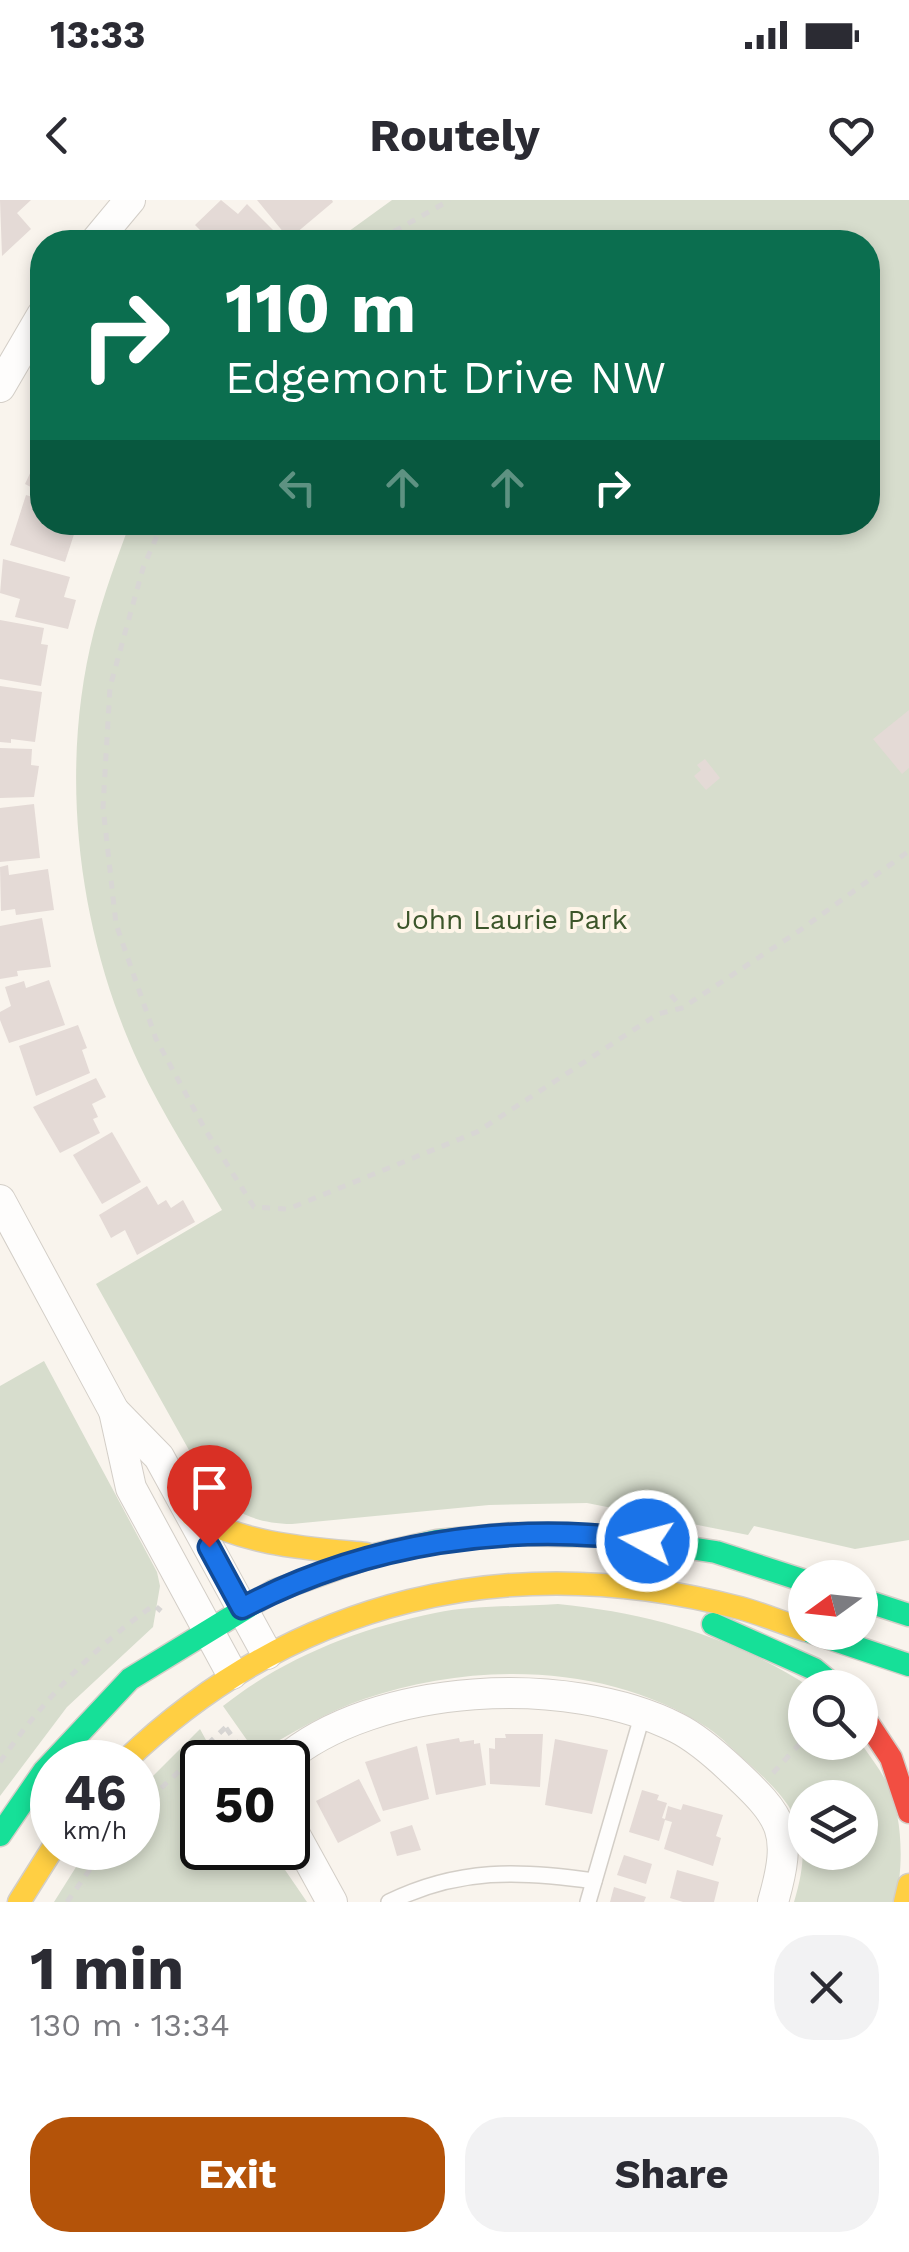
<!DOCTYPE html>
<html lang="en">
<head>
<meta charset="utf-8">
<style>
  :root { --surface:#fff; --page:#f2f2f3; --text:#2b2b33; --muted:#7c7c81; --accent:#b45309 }
  body { margin:0; font-family:"Work Sans",sans-serif; background:var(--page); color:var(--text); height:100vh; display:flex; flex-direction:column; font-size:38px; white-space:nowrap }
  * { box-sizing:border-box; margin:0 }
  p { font-size:32px; color:var(--muted) }
  .icon { flex:none; width:55px; height:55px; fill:none; stroke:currentColor; stroke-width:2; stroke-linecap:round; stroke-linejoin:round }
  .map { position:relative; height:1702px; overflow:hidden }
  .details { display:flex; flex-direction:column; background:var(--surface); flex:1 }
  .details>* { flex:none }
  .guide { position:absolute; left:30px; top:30px; width:850px; height:305px; border-radius:40px; box-shadow:0 5px 15px #0003; background:#0b6e4f; color:#fff; overflow:hidden }
  .needle { width:65px; rotate:255deg }
  .controls { position:absolute; left:788px; top:1360px; display:grid; gap:20px }
  .controls a { display:grid; place-items:center; width:90px; height:90px; border-radius:50%; background:var(--surface); box-shadow:0 5px 15px #0003; font-size:50px }
  .speed { position:absolute; left:30px; top:1540px; display:flex; gap:20px; font-size:50px; font-weight:700; text-align:center }
  .speed>* { display:grid; place-content:center; width:130px; height:130px; border-radius:50%; background:var(--surface); box-shadow:0 5px 15px #0003; line-height:1 }
  .speed small { font-size:25px; font-weight:400 }
  .speed .limit { border:5px solid #111; border-radius:15px; background:#fff; color:#111 }
  .pin { position:absolute; display:grid; place-items:center; width:85px; height:85px; color:#fff; margin:-102px -42px; border-radius:50% 50% 50% 0; rotate:-45deg; box-shadow:0 0 10px #0007 }
  .pin .icon { rotate:45deg }
  .me { position:absolute; width:110px; margin:-55px; rotate:277deg; stroke-linejoin:round; filter:drop-shadow(0 0 8px #0008) }
  .turn { display:flex; align-items:center; gap:35px; height:210px; padding:0 30px; font-size:45px }
  .turn .icon { width:130px; height:130px; stroke-width:2.5 }
  .turn b { display:block; font-size:70px; line-height:85px }
  .lanes { display:flex; align-items:center; height:95px; padding:0 30px; background:#0003; justify-content:center; gap:50px; direction:ltr }
  .lanes .off { opacity:.35 }
  .round { display:grid; place-items:center; flex:none; width:105px; height:105px; border-radius:40px; background:var(--page) }
  .overview { display:flex; align-items:center; justify-content:space-between; height:170px; padding:0 30px }
  h1 { font-size:60px; font-weight:700; line-height:75px }
  .primary-button { display:flex; gap:20px; margin-top:auto; padding:20px 30px }
  .primary-button a { flex:1; height:115px; border-radius:40px; background:var(--accent); color:#fff; font-size:40px; font-weight:700; line-height:115px; text-align:center }
  .primary-button a+a { background:var(--page); color:var(--text) }
  .status { display:flex; justify-content:space-between; align-items:center; height:70px; padding:0 50px; background:var(--surface); direction:ltr }
  .status svg { height:28px; fill:currentColor }
  header { display:flex; justify-content:space-between; align-items:center; height:130px; padding:0 30px; background:var(--surface); font-size:45px; font-weight:700 }
  .map>svg:first-child { display:block }
  .green { fill:#d7ddcd; fill-rule:evenodd }
  .building { fill:#e4dad6 }
  .lines { fill:none; stroke-linecap:round; stroke-linejoin:round }
  .lane-casing { stroke:#d3cec7; stroke-width:18 }
  .street-casing { stroke:#d3cec7; stroke-width:32 }
  .fast-casing { stroke:#d3cec7; stroke-width:25 }
  .slow-casing { stroke:#d3cec7; stroke-width:25 }
  .jam-casing { stroke:#d3cec7; stroke-width:25 }
  .path { stroke:#d8d6d4; stroke-width:5; stroke-dasharray:8 8; stroke-linecap:butt }
  .lane { stroke:#fefdfc; stroke-width:15 }
  .street { stroke:#fefdfc; stroke-width:30 }
  .fast { stroke:#16e098; stroke-width:22 }
  .slow { stroke:#ffcf43; stroke-width:22 }
  .jam { stroke:#f24e42; stroke-width:22 }
  .route-casing { stroke:#114b97; stroke-width:25 }
  .route { stroke:#1a73e8; stroke-width:18 }
  .labels { text-anchor:middle; dominant-baseline:central; stroke-width:8; stroke-linejoin:round; paint-order:stroke }
  .park-label { font-size:28px; fill:#3b552a; stroke:#fef5e8 }
</style>
</head>
<body>
<div class="status"><b>13:33</b><svg viewBox="0 0 49 12"><path d="M0 12V9h3v3zM5 12V6h3v6zM10 12V3h3v9zM15 12V0h3v12zM26 1h20v11H26zM47 4h2v5h-2z"/></svg></div>
<header><svg class="icon" aria-label="back" viewBox="0 0 24 24"><path d="M15 5l-7 7 7 7"/></svg>Routely<svg class="icon" aria-label="heart" viewBox="0 0 24 24"><path d="M12 20l-8-8c-3-5 5-10 8-4 3-6 11-1 8 4z"/></svg></header>
<div class="map">
<svg width="909" height="1702" viewBox="0 0 909 1702">
  <rect width="100%" height="100%" fill="#f9f4ed"/>
  <g class="green">
    <path d="M392,0H909V1340L855,1349L754,1326L748,1335L587,1303L489,1305L292,1324C258,1323 238,1315 213,1293L96,1084L222,1010C194,962 163,915 139,864C78,733 58,572 94,431C104,394 117,358 130,323L868,322V42H334Z"/>
    <polygon points="44,1161 157,1372 160,1386 153,1427 67,1507 0,1596 0,1186"/>
    <path d="M558,1404C649,1413 733,1437 810,1487L805,1488V1542H860C869,1555 880,1569 887,1583C903,1615 904,1668 895,1702H794C814,1635 800,1609 748,1563C735,1552 723,1538 708,1528C609,1463 475,1461 364,1499C326,1512 291,1534 256,1553L223,1506C283,1458 360,1428 435,1413C474,1405 518,1407 558,1404ZM805,1598H860V1652H805Z"/>
    <polygon points="200,1529 218,1562 202,1562 202,1648 270,1648 307,1702 54,1702 88,1648 138,1648 138,1591"/>
  </g>
  <g class="building">
    <polygon points="0,0 31,0 17,13 31,29 2,56"/>
    <polygon points="221,0 238,14 247,4 285,42 212,42 195,25"/>
    <polygon points="257,0 332,0 333,2 289,39"/>
    <polygon points="39,254 42,255 42,293 25,284"/>
    <polygon points="26,295 42,300 42,322 78,322 65,362 10,345"/>
    <polygon points="3,359 70,377 64,397 76,400 68,429 15,417 20,399 0,393"/>
    <polygon points="0,420 44,428 41,444 48,445 41,486 0,479"/>
    <polygon points="0,486 42,492 35,542 11,539 11,543 0,542"/>
    <polygon points="909,510 909,568 902,574 873,539"/>
    <polygon points="0,548 32,549 31,565 39,566 34,597 0,598"/>
    <polygon points="705,559 720,578 706,590 694,576 701,570 697,565"/>
    <polygon points="34,604 40,658 0,662 0,608"/>
    <polygon points="8,665 9,675 48,669 54,710 16,715 15,709 1,711 0,667"/>
    <polygon points="42,718 51,767 17,771 18,776 0,779 0,726"/>
    <polygon points="49,780 65,825 9,843 0,820 0,812 11,806 5,787 24,781 26,788"/>
    <polygon points="78,825 87,848 82,850 90,873 36,896 19,846"/>
    <polygon points="96,878 106,897 92,904 98,917 93,919 100,933 60,953 33,907"/>
    <polygon points="112,932 141,982 102,1004 73,955"/>
    <polygon points="147,986 158,1005 166,1000 171,1008 183,1000 195,1022 137,1055 125,1030 111,1038 99,1015"/>
    <polygon points="505,1534 543,1534 540,1587 490,1584 489,1548 495,1549 495,1538 506,1538"/>
    <polygon points="459,1538 460,1542 474,1540 474,1544 480,1543 486,1585 436,1595 426,1544"/>
    <polygon points="555,1539 608,1550 592,1614 545,1605"/>
    <polygon points="417,1546 429,1599 383,1611 365,1562"/>
    <polygon points="359,1579 381,1621 338,1643 316,1601"/>
    <polygon points="642,1590 659,1595 657,1600 667,1603 662,1618 665,1619 668,1606 681,1610 683,1604 723,1615 716,1636 721,1638 713,1666 664,1649 672,1622 665,1620 659,1641 629,1632"/>
    <polygon points="412,1625 421,1650 397,1656 390,1632"/>
    <polygon points="624,1655 652,1664 646,1684 617,1675"/>
    <polygon points="677,1670 719,1682 714,1702 683,1702 670,1698"/>
    <polygon points="614,1687 646,1697 644,1702 610,1702"/>
  </g>
  <g class="lines">
    <defs>
      <g id="lane">
        <path d="M389,1702C459,1668 520,1670 594,1681"/>
        <polyline points="588,1702 643,1513"/>
      </g>
      <g id="street">
        <polyline points="95,42 130,0"/>
        <polyline points="0,187 42,115"/>
        <polyline points="0,1000 114,1211 159,1257 267,1454"/>
        <polyline points="114,1211 131,1288 232,1474"/>
        <path d="M282,1562C375,1482 569,1473 677,1528C697,1538 715,1554 731,1569C784,1618 793,1632 773,1702"/>
        <polyline points="288,1622 332,1702"/>
      </g>
      <g id="fast">
        <polyline points="860,1399 909,1415"/>
        <polyline points="713,1424 814,1469 837,1488"/>
        <polyline points="811,1432 909,1465"/>
        <polyline points="0,1635 44,1571 130,1479 274,1391 375,1355 437,1341 511,1334 611,1336 716,1352 805,1381"/>
      </g>
      <g id="slow">
        <path d="M192,1315C248,1345 304,1348 366,1354"/>
        <path d="M124,1562C295,1398 510,1348 740,1408C762,1414 783,1423 805,1430"/>
        <polyline points="19,1702 53,1648"/>
        <polyline points="905,1702 909,1685"/>
      </g>
      <polyline id="jam" points="860,1511 891,1558 909,1612"/>
    </defs>
    <use href="#lane" class="lane-casing"/>
    <use href="#street" class="street-casing"/>
    <use href="#fast" class="fast-casing"/>
    <use href="#slow" class="slow-casing"/>
    <use href="#jam" class="jam-casing"/>
    <g class="path">
      <polyline points="382,42 393,32 450,0"/>
      <polyline points="163,322 143,368 110,487 103,607 116,724 156,839 206,931 254,1007 288,1009 477,932 658,814 682,808 799,731 909,651"/>
      <polyline points="671,795 682,808"/>
      <polyline points="226,1528 251,1562"/>
      <path d="M0,1562C43,1500 93,1448 154,1405L161,1411"/>
      <polyline points="773,1573 805,1538"/>
      <polyline points="138,1610 226,1527"/>
      <polyline points="67,1702 105,1648"/>
    </g>
    <use href="#lane" class="lane"/>
    <use href="#street" class="street"/>
    <use href="#fast" class="fast"/>
    <use href="#slow" class="slow"/>
    <use href="#jam" class="jam"/>
  </g>
  <g class="lines">
    <defs>
      <path id="route" d="M209,1347L242,1408C365,1343 509,1321 647,1341"/>
    </defs>
    <use href="#route" class="route-casing"/>
    <use href="#route" class="route"/>
  </g>
  <g class="labels">
    <g class="park-label">
      <text x="512" y="719">John Laurie Park</text>
    </g>
  </g>
</svg>
<div class="controls">
<a><svg class="needle" viewBox="-14 -14 28 28"><path d="M0-13l5 13h-10z" fill="#e53935"/><path d="M0 13l5-13h-10z" fill="#7c7c81"/></svg></a>
<a><svg class="icon" aria-label="search" viewBox="0 0 24 24"><circle cx="10" cy="10" r="6"/><path d="M15 15l6 6"/></svg></a>
<a><svg class="icon" aria-label="layers" viewBox="0 0 24 24"><path d="M12 4l9 5-9 5-9-5zM3 14l9 5 9-5"/></svg></a>
</div>
<div class="speed"><div>46<small>km/h</small></div><div class="limit">50</div></div>
<div class="pin" style="left:209px;top:1347px;background:#d93025"><svg class="icon" aria-label="arrive" viewBox="0 0 24 24"><path d="M6 21V4h12l-3 4 3 4H6"/></svg></div>
<svg class="me" style="left:647px;top:1341px" viewBox="-20 -20 40 40"><circle r="17" fill="#1a73e8" stroke="#fff" stroke-width="3"/><path d="M0-11L8 9 0 5-8 9z" fill="#fff"/></svg>
<div class="guide">
<div class="turn"><svg class="icon" aria-label="right" viewBox="0 0 24 24"><path d="M7 20v-9h11M14 6l5 5-5 5"/></svg><div><b>110 m</b>Edgemont Drive NW</div></div>
<div class="lanes"><svg class="icon off" aria-label="left" viewBox="0 0 24 24"><path d="M17 20v-9H6M10 6l-5 5 5 5"/></svg><svg class="icon off" aria-label="ahead" viewBox="0 0 24 24"><path d="M12 20V5M6 11l6-6 6 6"/></svg><svg class="icon off" aria-label="ahead" viewBox="0 0 24 24"><path d="M12 20V5M6 11l6-6 6 6"/></svg><svg class="icon" aria-label="right" viewBox="0 0 24 24"><path d="M7 20v-9h11M14 6l5 5-5 5"/></svg></div>
</div>
</div>
<section class="details">
<div class="overview"><div><h1>1 min</h1><p>130 m · 13:34</p></div><a class="round"><svg class="icon" aria-label="close" viewBox="0 0 24 24"><path d="M6 6l12 12M18 6L6 18"/></svg></a></div>
<div class="primary-button"><a>Exit</a><a>Share</a></div>
</section>
</body>
</html>
